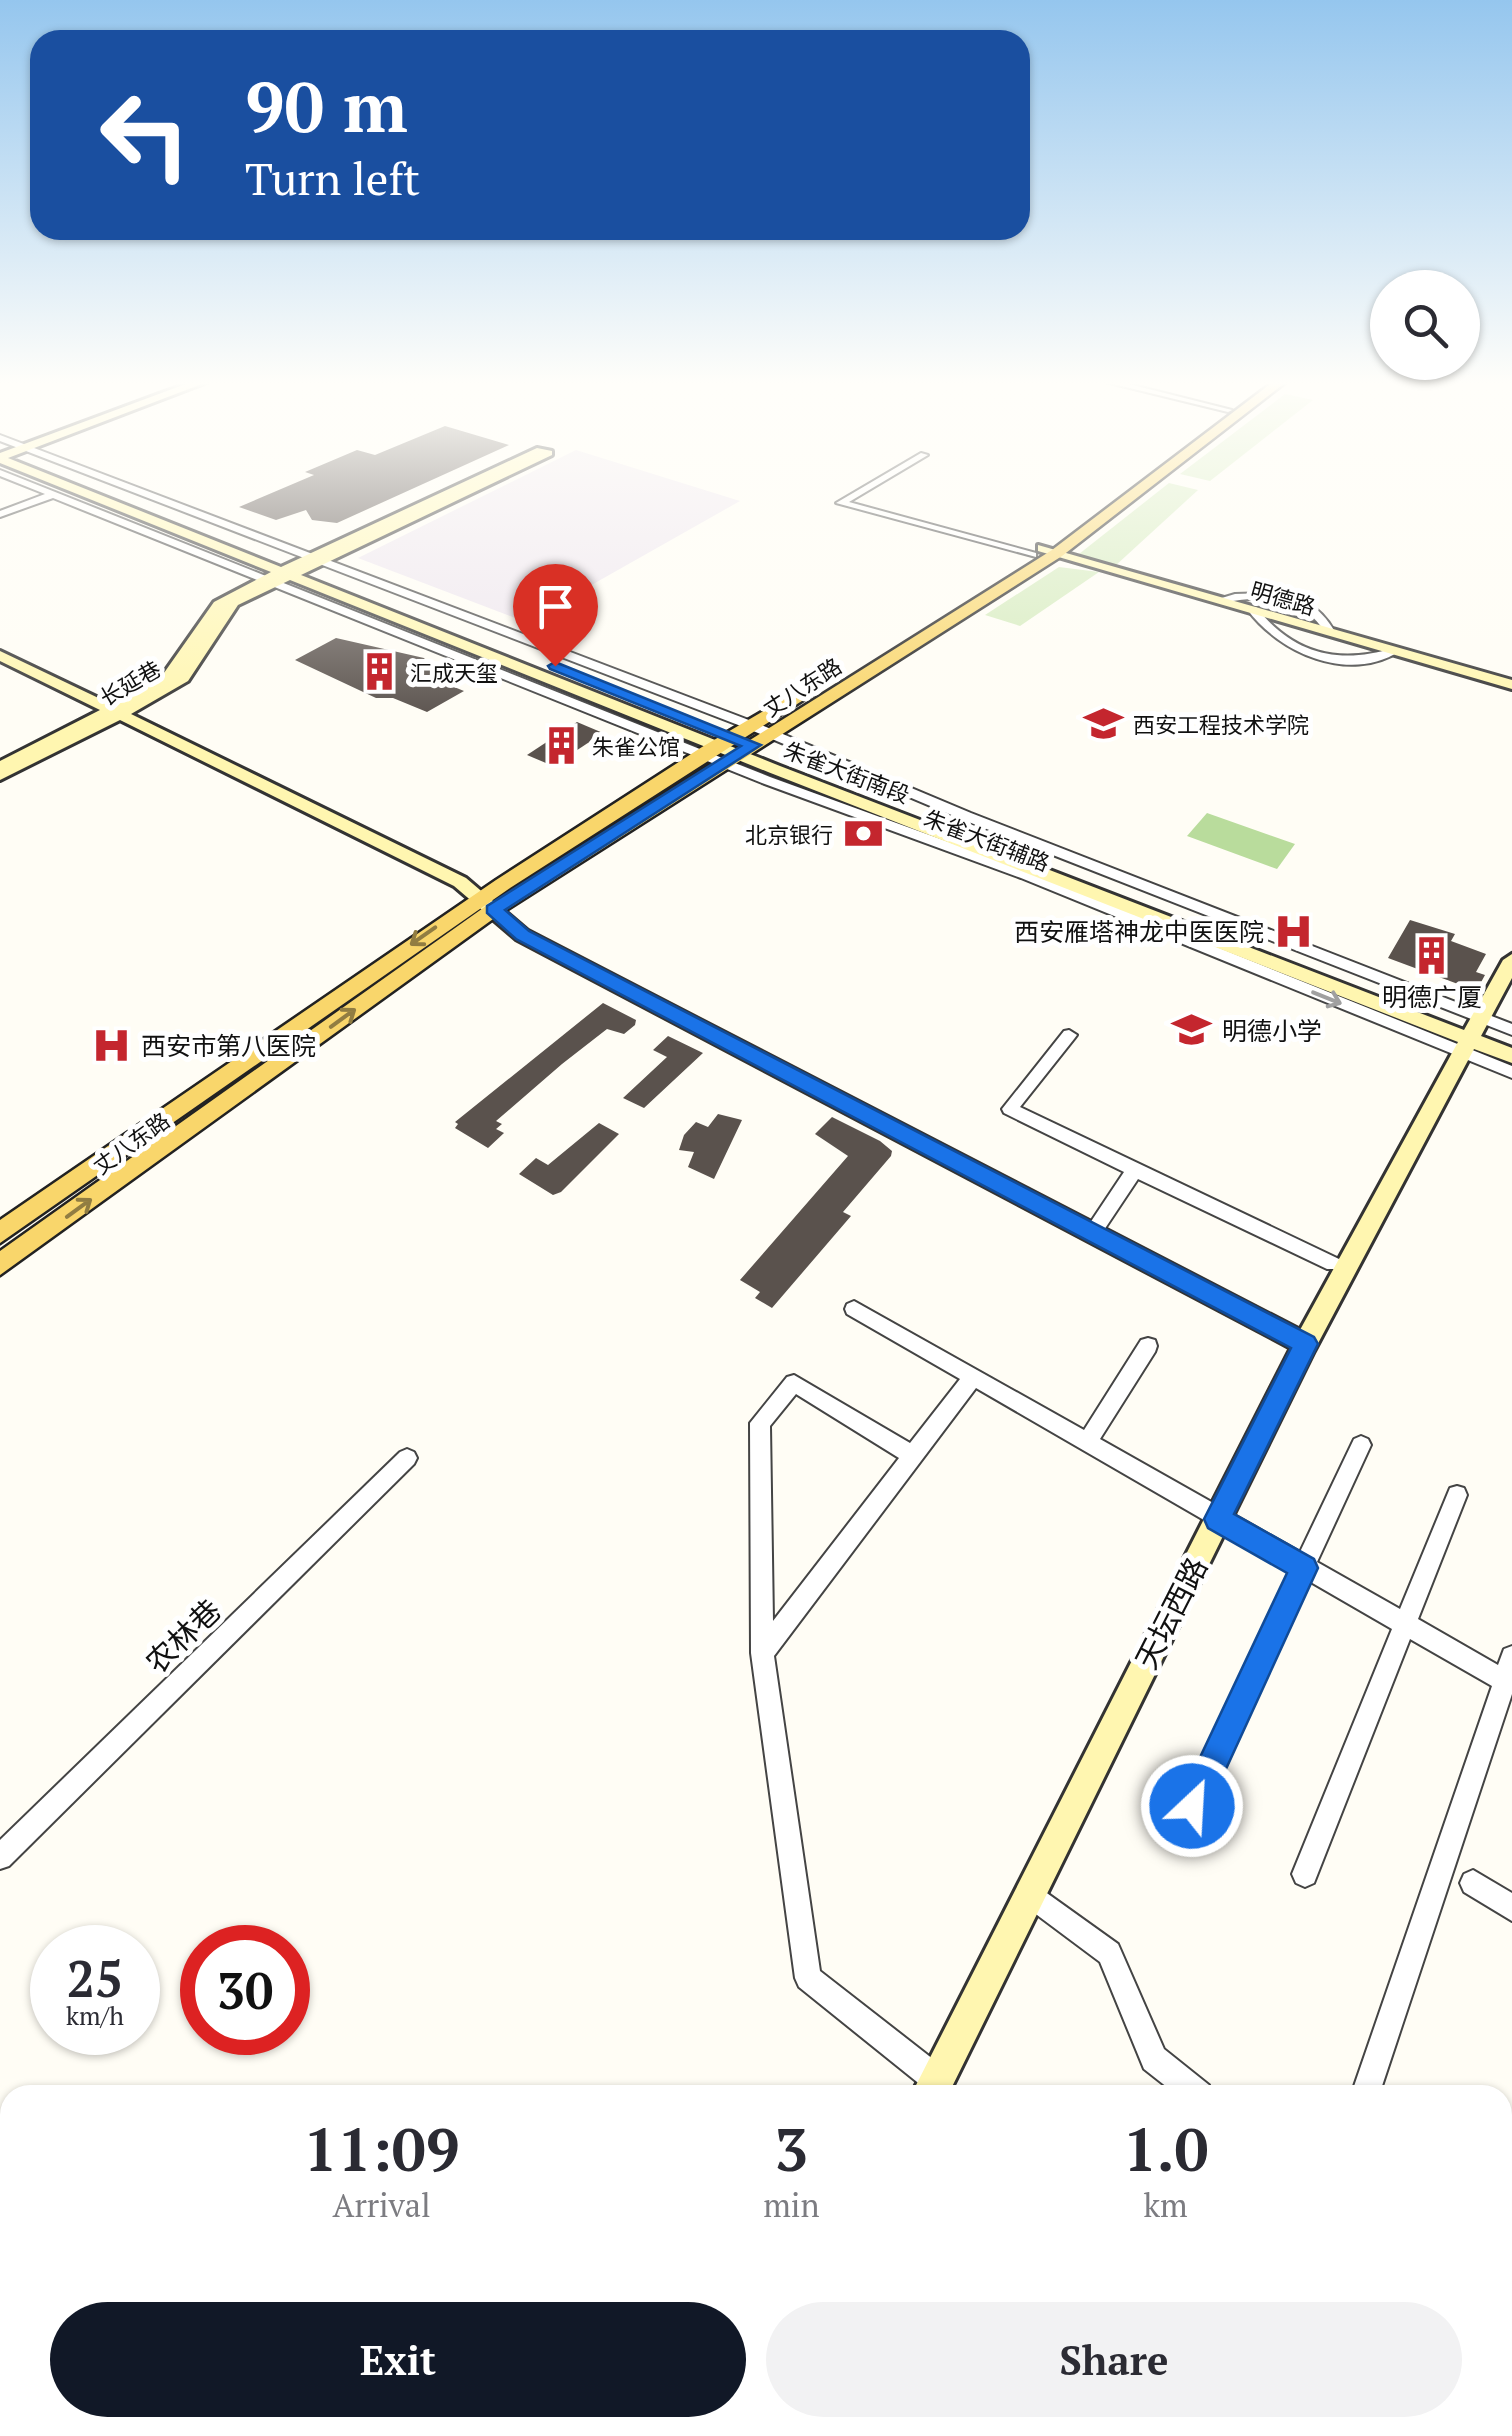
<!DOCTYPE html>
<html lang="en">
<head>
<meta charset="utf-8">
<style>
  :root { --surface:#fff; --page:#f2f2f3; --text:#2b2b33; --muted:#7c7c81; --accent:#111827 }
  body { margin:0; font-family:"PT Serif","Noto Sans SC",serif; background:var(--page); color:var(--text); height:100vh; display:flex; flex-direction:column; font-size:38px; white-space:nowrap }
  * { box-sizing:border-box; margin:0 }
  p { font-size:32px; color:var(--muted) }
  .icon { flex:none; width:55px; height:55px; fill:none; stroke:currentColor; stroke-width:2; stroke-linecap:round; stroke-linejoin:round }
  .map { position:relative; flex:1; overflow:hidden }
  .panel { position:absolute; left:0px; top:2085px; width:1512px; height:352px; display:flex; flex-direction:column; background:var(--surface); border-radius:30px 30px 0 0; box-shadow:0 2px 8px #0004 }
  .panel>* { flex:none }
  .banner { position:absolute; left:30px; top:30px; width:1000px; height:210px; border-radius:30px; box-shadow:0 2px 8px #0004; background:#1a4fa0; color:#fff; overflow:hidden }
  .buttons { position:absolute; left:1370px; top:270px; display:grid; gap:20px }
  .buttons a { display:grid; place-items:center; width:110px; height:110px; border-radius:50%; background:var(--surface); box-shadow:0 2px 8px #0004; font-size:50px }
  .speed { position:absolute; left:30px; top:1925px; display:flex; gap:20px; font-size:50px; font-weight:700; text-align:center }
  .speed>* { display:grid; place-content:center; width:130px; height:130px; border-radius:50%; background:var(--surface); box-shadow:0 2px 8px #0004; line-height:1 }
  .speed small { font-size:25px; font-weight:400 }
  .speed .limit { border:15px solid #d22; background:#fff; color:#111 }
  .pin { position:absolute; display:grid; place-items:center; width:85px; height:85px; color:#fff; margin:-102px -42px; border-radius:50% 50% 50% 0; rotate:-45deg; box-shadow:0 0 10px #0007 }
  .pin .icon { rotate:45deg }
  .me { position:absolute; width:110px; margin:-55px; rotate:25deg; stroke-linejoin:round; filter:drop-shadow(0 0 8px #0008) }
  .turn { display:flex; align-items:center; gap:35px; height:210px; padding:0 50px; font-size:45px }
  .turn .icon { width:130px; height:130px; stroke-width:2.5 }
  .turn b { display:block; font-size:70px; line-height:85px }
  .eta { display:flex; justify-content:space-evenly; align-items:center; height:170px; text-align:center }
  .eta b { font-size:60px; font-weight:700; line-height:70px }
  .button { display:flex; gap:20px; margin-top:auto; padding:20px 50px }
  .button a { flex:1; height:115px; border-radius:60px; background:var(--accent); color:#fff; font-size:40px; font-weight:700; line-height:115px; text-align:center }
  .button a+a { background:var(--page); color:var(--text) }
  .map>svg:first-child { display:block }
  .industrial { fill:#eee6ef }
  .green { fill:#d5ebbd }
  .forest { fill:#b9dc9c }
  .building { fill:#5a524d }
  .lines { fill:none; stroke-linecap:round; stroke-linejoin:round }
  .street-casing { stroke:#444; stroke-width:4 }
  .secondary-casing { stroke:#333; stroke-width:6 }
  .primary-casing { stroke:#222; stroke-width:5 }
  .street { fill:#fff; fill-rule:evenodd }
  .secondary { fill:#fff6b0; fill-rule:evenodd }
  .primary { fill:#f9d66b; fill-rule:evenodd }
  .oneway { stroke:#917d42 }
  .oneway2 { stroke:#a0a0a0 }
  .route { fill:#1a73e8; stroke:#114b97; stroke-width:2.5 }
  .labels { text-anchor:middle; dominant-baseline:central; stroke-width:10; stroke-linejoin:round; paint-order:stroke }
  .far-street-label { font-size:22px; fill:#111; stroke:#fff }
  .far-poi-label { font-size:22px; fill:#111; stroke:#fff; text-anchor:start }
  .poi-label { font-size:25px; fill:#111; stroke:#fff; text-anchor:start }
  .near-street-label { font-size:30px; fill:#111; stroke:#fff }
</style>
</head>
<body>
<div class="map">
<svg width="1512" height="2436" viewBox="0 0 1512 2436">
  <rect width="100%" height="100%" fill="#fffdf5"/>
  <polygon class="industrial" points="576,450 740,501 526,622 358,558"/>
  <g class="green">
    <polygon points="1285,394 1313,400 1210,481 1180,474"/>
    <polygon points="1169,483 1198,490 1115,566 1079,554"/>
    <polygon points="1059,567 1099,572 1020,626 985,615"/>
  </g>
  <polygon class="forest" points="1207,813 1295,844 1277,869 1187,836"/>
  <g class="building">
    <polygon points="445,426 509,445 337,523 312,520 306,510 276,520 239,507 314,475 305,472 357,450 375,455"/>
    <polygon points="336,638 424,658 434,671 446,675 437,680 464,691 427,712 393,698 376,698 295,660"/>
    <polygon points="577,722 603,733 553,766 527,755"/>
    <polygon points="1410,920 1455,934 1451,941 1486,954 1476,972 1485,975 1479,986 1466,987 1388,958"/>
    <polygon points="603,1003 636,1020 635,1025 624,1034 607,1029 562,1064 496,1121 502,1124 496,1129 504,1133 488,1148 455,1128 458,1124 455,1122"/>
    <polygon points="668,1036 703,1053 644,1108 623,1098 667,1057 653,1050"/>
    <polygon points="718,1114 742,1120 714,1179 688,1167 694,1152 679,1150 684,1135 696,1122 708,1127"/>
    <polygon points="832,1117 880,1141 892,1151 891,1156 843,1212 851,1216 772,1308 755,1298 760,1292 740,1280 848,1156 815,1134"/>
    <polygon points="599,1123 619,1134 561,1192 553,1195 519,1174 536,1158 548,1165"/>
  </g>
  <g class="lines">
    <defs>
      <g id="street">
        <polygon points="1105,382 1121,382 1232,410 1228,412"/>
        <polygon points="0,435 754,722 971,813 1512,1024 1512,1035 961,819 746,728 0,441"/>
        <polygon points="921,453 928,455 849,502 1036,553 1036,557 836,503"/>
        <polygon points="0,470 770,777 1031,872 1512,1066 1512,1078 1021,878 762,783 53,498 0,517 0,511 45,494 0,476"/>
        <path d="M1267,593C1299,596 1319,604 1335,632L1326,634C1300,592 1264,596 1220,603L1215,600L1235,594Z"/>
        <path d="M1248,607H1256C1293,654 1338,665 1394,648L1400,651C1349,684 1279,653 1247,609Z"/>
        <polygon points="1069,1030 1077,1035 1074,1039 1020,1107 1339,1259 1342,1264 1339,1269 1327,1269 1138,1179 1098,1239 1086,1239 1083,1234 1086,1229 1124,1172 1004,1113 1002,1109 1064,1031"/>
        <path d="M854,1301L1084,1430L1141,1340L1148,1338L1155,1340L1157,1346L1155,1352L1100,1439L1300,1552L1354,1439L1361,1436L1368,1439L1371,1445L1317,1562L1400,1609L1450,1488L1457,1486L1464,1488L1467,1495L1418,1619L1498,1665L1504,1649L1512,1646V1694L1379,2095H1351L1492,1686L1410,1639L1314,1883L1305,1887L1296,1883L1292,1874L1392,1629L1309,1581L1202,1815L1193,1818L1184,1815L1181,1806L1184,1797L1292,1571L976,1388L774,1656L820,1971L947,2070L951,2080L947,2090L937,2094L927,2090L799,1987L795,1978L751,1653L750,1423L787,1377L794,1375L910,1443L960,1379L847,1314L845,1309L847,1304ZM796,1394L899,1458L773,1621L770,1426Z"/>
        <polygon points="407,1449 414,1452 417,1458 414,1464 9,1866 0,1869 0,1840 400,1452"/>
        <polygon points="1473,1870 1512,1893 1512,1921 1464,1892 1460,1883 1464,1874"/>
        <polygon points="1030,1881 1118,1944 1164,2049 1209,2085 1213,2095 1177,2095 1144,2069 1100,1962 1021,1903 1017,1894 1021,1885"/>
        <polygon points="1111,2428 1149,2428 1153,2436 1115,2436"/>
      </g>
      <g id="secondary">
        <path d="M191,382H207L8,458L281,567L537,448L552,451V455L301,575L780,766L1464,1030L1503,960L1512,954V978L1481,1036L1512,1048V1063L1474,1049L1314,1351L948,2095H911L1291,1348L516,939L454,886L120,720L0,780V761L100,710L0,661V651L111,704L159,680L214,602L271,572L0,463V453ZM290,580L768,772L1458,1042L1300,1330L528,931L466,878L131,714L188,681L238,605Z"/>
        <polygon points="1038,545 1512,680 1512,689 1038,551"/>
        <polygon points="741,2428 782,2428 779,2436 738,2436"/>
      </g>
      <g id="primary">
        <polygon points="1273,382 1286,382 1062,556 500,914 0,1275 0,1251 486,906 1052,550"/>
        <polygon points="813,682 819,684 819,690 510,888 0,1243 0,1220 496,880 702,747"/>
      </g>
    </defs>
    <use href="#street" class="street-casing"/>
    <use href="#secondary" class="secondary-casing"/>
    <use href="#primary" class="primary-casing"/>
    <use href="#street" class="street"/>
    <use href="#secondary" class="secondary"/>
    <use href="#primary" class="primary"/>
  </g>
  <defs><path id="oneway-shaft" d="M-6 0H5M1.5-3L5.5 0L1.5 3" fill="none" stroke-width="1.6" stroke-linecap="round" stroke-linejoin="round" transform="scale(2.5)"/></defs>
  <g class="oneway">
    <use href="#oneway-shaft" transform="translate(423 936) rotate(145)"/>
    <use href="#oneway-shaft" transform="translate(343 1018) rotate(-36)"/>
    <use href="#oneway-shaft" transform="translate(79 1208) rotate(-36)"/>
  </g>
  <use class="oneway2" href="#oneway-shaft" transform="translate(1327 998) rotate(22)"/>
  <linearGradient id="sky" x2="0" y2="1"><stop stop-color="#95c6ee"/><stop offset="0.53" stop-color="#fffefa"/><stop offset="1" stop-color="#fffefa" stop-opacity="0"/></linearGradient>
  <rect width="1512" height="723" fill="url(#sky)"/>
  <polygon class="route" points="555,662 761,745 505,910 529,931 1314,1337 1318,1344 1234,1514 1314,1559 1318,1568 1204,1817 1192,1822 1181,1817 1177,1806 1287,1573 1208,1528 1204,1519 1291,1348 516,939 487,913 487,906 741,746 550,669 548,666"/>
  <defs>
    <symbol id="building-bare" viewBox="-9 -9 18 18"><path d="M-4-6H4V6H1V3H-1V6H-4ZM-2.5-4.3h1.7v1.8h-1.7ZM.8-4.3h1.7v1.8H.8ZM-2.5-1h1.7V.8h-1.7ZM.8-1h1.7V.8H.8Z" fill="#c4262e" stroke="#fff" stroke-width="2.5" paint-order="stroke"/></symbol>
    <symbol id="university-bare" viewBox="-9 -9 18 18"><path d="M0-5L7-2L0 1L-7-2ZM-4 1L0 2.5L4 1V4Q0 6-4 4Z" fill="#c4262e" stroke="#fff" stroke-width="2.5" paint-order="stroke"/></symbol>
    <symbol id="bank-bare" viewBox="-9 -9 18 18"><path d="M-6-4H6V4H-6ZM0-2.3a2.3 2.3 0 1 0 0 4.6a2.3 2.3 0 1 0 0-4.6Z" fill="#c4262e" stroke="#fff" stroke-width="2.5" paint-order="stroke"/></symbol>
    <symbol id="hospital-bare" viewBox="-9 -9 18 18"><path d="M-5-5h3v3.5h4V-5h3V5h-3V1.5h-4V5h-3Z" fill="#c4262e" stroke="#fff" stroke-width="2.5" paint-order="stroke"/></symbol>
    <symbol id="school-bare" viewBox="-9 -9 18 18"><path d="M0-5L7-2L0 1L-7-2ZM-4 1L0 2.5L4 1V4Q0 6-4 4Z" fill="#c4262e" stroke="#fff" stroke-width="2.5" paint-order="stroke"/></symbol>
  </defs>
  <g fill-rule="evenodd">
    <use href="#building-bare" x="352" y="644" width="55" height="55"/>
    <use href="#university-bare" x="1076" y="696" width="55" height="55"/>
    <use href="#building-bare" x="534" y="718" width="55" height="55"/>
    <use href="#bank-bare" x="836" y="806" width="55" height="55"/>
    <use href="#hospital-bare" x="1266" y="904" width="55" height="55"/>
    <use href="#building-bare" x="1404" y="928" width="55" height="55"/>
    <use href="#school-bare" x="1164" y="1002" width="55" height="55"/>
    <use href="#hospital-bare" x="84" y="1018" width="55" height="55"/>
  </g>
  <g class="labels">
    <g class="far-street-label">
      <text transform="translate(1283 598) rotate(16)">明德路</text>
      <text transform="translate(130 683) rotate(-30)">长延巷</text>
      <text transform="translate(802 687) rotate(-33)">丈八东路</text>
      <text transform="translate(847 772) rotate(21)">朱雀大街南段</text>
      <text transform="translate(987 840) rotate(21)">朱雀大街辅路</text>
      <text transform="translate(131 1143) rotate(-36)">丈八东路</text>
    </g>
    <g class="far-poi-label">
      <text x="410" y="672">汇成天玺</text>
      <text x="1133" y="724">西安工程技术学院</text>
      <text x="592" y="746">朱雀公馆</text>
      <text x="833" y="834" text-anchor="end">北京银行</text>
    </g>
    <g class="poi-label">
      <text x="1264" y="931" text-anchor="end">西安雁塔神龙中医医院</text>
      <text x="1432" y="996" text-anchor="middle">明德广厦</text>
      <text x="1222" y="1030">明德小学</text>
      <text x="141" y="1045">西安市第八医院</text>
    </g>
    <g class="near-street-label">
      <text transform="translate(1171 1613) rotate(-63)">天坛西路</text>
      <text transform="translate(183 1636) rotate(-44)">农林巷</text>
    </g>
  </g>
</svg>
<div class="buttons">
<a><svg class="icon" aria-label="search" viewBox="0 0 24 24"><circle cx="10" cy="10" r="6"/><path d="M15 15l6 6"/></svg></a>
</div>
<div class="speed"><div>25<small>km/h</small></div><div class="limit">30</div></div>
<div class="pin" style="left:555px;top:666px;background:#d93025"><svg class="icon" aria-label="arrive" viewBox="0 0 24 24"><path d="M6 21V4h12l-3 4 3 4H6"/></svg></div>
<svg class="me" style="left:1192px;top:1806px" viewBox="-20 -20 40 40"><circle r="17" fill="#1a73e8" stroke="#fff" stroke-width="3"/><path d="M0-11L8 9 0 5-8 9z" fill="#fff"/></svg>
<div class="banner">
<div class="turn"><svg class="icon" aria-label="left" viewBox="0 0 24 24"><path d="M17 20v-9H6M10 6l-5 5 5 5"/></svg><div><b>90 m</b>Turn left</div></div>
</div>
<section class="panel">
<div class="eta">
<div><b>11:09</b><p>Arrival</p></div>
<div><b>3</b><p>min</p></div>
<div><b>1.0</b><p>km</p></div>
</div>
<div class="button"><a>Exit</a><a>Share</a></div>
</section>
</div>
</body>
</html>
